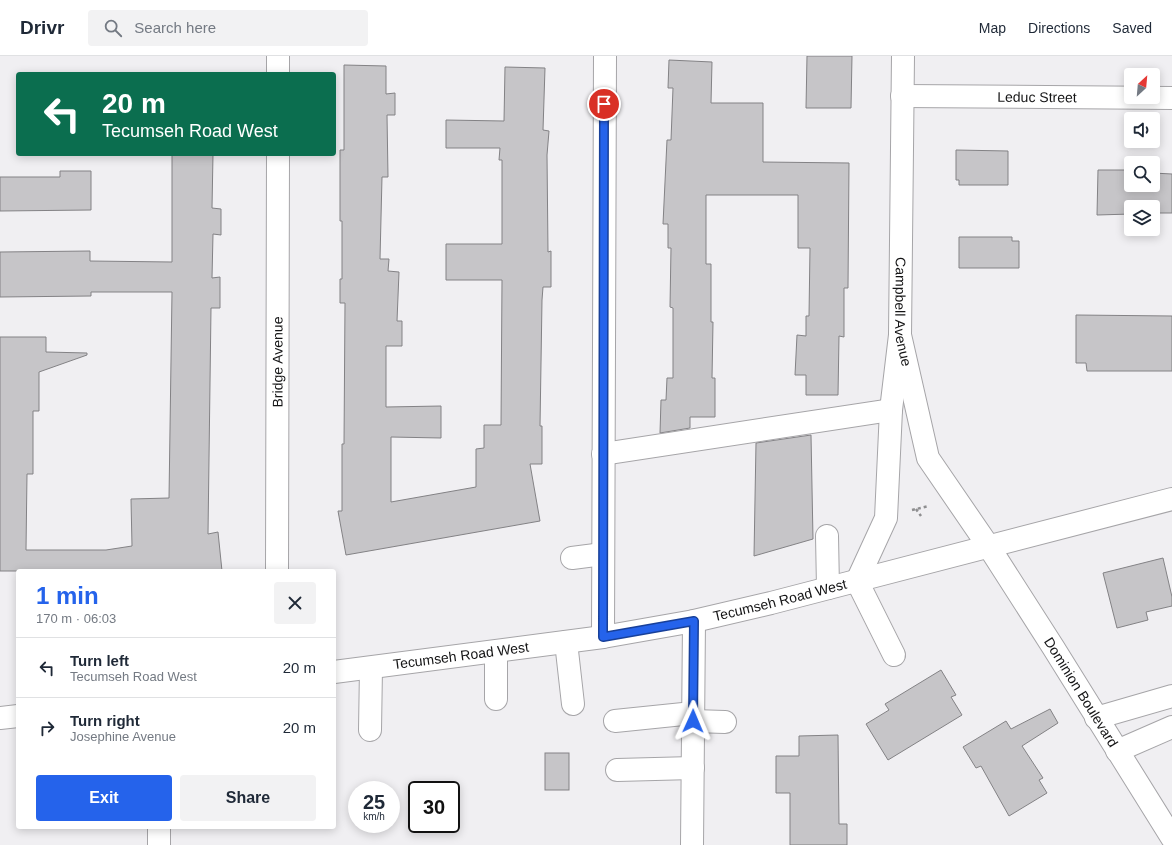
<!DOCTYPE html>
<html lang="en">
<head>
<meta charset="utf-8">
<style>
  :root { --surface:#fff; --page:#f2f2f3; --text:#1f2937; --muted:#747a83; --line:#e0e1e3; --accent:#2563eb }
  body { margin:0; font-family:Arial,sans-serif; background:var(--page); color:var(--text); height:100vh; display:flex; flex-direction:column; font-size:15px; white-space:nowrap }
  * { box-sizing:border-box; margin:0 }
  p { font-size:13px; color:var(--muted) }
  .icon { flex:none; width:22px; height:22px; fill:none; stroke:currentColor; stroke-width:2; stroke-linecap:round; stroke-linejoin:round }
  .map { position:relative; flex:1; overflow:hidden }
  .sheet { position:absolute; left:16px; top:513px; width:320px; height:260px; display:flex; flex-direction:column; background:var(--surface); border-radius:4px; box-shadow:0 2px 10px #0003 }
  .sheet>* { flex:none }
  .banner { position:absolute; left:16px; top:16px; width:320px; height:84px; border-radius:4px; box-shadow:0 2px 10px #0003; background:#0b6e4f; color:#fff; overflow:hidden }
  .needle { width:26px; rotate:26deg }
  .buttons { position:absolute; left:1124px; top:12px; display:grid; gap:8px }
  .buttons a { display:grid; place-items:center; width:36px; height:36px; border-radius:4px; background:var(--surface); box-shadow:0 2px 10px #0003; font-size:20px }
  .speed { position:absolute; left:348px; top:725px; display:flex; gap:8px; font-size:20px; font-weight:700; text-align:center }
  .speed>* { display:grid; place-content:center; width:52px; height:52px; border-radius:50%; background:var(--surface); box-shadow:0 2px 10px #0003; line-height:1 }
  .speed small { font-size:10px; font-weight:400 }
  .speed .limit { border:2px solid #111; border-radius:6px; background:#fff; color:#111 }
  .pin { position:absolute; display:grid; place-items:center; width:34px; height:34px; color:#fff; margin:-17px; border:2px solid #fff; border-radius:50%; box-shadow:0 1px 4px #0007 }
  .me { position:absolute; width:44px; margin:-22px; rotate:1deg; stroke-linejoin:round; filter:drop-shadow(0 0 3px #0008) }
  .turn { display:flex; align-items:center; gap:14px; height:84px; padding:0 20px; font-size:18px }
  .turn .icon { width:52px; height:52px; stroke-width:2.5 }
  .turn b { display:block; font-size:28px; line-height:34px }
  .round { display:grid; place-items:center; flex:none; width:42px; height:42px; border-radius:4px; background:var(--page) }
  .summary { display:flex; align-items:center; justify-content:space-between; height:68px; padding:0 20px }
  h1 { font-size:24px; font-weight:700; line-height:30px; color:var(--accent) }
  .cta { display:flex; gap:8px; margin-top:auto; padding:8px 20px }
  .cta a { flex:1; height:46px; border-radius:4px; background:var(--accent); color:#fff; font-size:16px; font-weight:700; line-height:46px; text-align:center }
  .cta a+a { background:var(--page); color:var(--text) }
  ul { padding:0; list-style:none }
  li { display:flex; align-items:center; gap:12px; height:60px; padding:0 20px; border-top:1px solid var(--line) }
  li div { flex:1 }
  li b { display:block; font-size:15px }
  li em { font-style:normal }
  header { display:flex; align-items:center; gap:24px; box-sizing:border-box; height:56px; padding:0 20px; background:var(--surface); border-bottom:1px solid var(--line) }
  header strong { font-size:19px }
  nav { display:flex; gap:22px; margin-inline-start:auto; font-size:14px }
  .search { width:280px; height:36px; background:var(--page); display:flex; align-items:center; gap:10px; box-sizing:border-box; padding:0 14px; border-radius:4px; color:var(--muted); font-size:15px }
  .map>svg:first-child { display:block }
  .building { fill:#c6c5c8; stroke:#838285 }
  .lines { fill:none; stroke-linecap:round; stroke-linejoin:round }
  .minor-casing { stroke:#a6a5a8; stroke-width:24 }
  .major-casing { stroke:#a6a5a8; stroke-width:24 }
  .path { stroke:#8e8e90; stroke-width:2.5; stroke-dasharray:3 3; stroke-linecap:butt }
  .minor { stroke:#fff; stroke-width:22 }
  .major { stroke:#fff; stroke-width:22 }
  .route-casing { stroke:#184099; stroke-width:10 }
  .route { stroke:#2563eb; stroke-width:7 }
  .labels { text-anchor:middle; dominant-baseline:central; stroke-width:3; stroke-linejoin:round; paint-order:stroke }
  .street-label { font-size:14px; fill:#141415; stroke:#fff }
</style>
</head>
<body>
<header>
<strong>Drivr</strong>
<div class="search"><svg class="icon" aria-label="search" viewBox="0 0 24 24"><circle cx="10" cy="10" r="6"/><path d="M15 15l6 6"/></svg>Search here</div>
<nav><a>Map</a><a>Directions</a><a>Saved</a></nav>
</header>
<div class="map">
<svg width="1172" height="789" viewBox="0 0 1172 789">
  <rect width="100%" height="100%" fill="#f0eff2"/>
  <g class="building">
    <polygon points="807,0 852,0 851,52 806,52"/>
    <polygon points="669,4 712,6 711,47 763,47 763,106 849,107 848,232 844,232 844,281 839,280 838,339 806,339 806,319 795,319 797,279 806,280 806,260 809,260 810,192 798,192 798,139 706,139 706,208 711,208 711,266 713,266 712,322 715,322 715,361 690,361 690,372 660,377 661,344 666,344 667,322 673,322 673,252 670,251 671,192 668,192 668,168 663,168 667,84 671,84 673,32 668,32"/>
    <polygon points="344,9 386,10 386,38 395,37 395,59 387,59 388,121 382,121 380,203 389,203 388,215 399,216 397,265 402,265 402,290 386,290 386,351 441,350 441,382 391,381 391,446 476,431 476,393 484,392 484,369 501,369 502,224 446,224 446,188 502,188 502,104 499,104 500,92 446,92 446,64 504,65 505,11 545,12 543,74 549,75 547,99 548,196 551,195 551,231 543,231 542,244 540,370 542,370 542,408 530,408 540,465 346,499 338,455 342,455 342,388 344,388 345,247 340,247 340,223 342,223 342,165 340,165 340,94 344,94"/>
    <polygon points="956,94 1008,95 1008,129 959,129 959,124 956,124"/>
    <polygon points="172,98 213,98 212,152 221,153 221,179 213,178 212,222 220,221 220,252 211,252 208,478 218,476 222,515 0,515 0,281 46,281 46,296 87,297 87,299 39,316 39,355 33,355 33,418 27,418 26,494 106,494 132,490 131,443 169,442 172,236 91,236 91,240 0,241 0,196 90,195 90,205 172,206"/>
    <polygon points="1098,114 1131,114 1131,129 1153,129 1153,117 1172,118 1172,157 1153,157 1153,151 1131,151 1131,158 1097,159"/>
    <polygon points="60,115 91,115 91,154 0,155 0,121 60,121"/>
    <polygon points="959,181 1012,181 1012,185 1019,185 1019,212 959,212"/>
    <polygon points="1076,259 1172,260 1172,315 1087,315 1086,307 1076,307"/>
    <polygon points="811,379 813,483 754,500 756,387"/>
    <polygon points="1163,502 1172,541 1172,550 1146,556 1148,564 1117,572 1103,517"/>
    <polygon points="941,614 956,639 951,641 962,659 888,704 866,668 889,654 885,648"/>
    <polygon points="1050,653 1058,667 1022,690 1043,722 1039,724 1047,737 1009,760 981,710 976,712 963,691 1006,665 1011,673"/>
    <polygon points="838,679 839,768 847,768 847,789 790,789 790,737 776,737 776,700 799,700 799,680"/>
    <rect x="545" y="697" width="24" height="37"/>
  </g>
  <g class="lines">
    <defs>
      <g id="minor">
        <path id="s1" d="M903,0L900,279L928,402L989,491L1053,591L1172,782"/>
        <polyline points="278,18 278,0"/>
        <path id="s2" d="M902,40L1172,42"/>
        <polyline points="603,398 891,354"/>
        <polyline points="827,480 828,532"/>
        <polyline points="572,502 603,498"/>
        <path id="s3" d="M277,515L278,98"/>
        <polyline points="857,525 894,599"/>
        <polyline points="603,581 605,0"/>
        <polyline points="566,586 573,648"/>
        <polyline points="496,596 496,643"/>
        <polyline points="1096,662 1172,640"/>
        <polyline points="615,665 693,657"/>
        <polyline points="693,665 725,666"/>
        <polyline points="370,674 371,612"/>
        <polyline points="1117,695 1172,671"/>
        <polyline points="617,714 693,712"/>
        <polyline points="159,789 159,771"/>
        <polyline points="692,789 694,565"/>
      </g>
      <g id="major">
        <polyline points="857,525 886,462 891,354 900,279"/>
        <path id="s4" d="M334,616L603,581L694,565L771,547L1172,443"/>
        <polyline points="0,662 18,660"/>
      </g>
    </defs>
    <use href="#minor" class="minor-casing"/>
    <use href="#major" class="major-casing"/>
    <g class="path">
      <polyline points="916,453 921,460"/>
      <polyline points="912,454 929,450"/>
    </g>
    <use href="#minor" class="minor"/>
    <use href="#major" class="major"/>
  </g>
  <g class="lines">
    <defs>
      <polyline id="route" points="604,48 603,581 694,565 693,665"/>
    </defs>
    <use href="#route" class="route-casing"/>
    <use href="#route" class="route"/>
  </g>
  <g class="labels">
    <g class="street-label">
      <text stroke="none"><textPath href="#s2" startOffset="135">Leduc Street</textPath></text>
      <text stroke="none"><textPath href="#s1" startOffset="256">Campbell Avenue</textPath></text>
      <text stroke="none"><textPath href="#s3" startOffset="209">Bridge Avenue</textPath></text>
      <text stroke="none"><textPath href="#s4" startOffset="452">Tecumseh Road West</textPath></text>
      <text stroke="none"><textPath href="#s4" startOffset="128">Tecumseh Road West</textPath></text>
      <text stroke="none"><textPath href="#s1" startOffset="685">Dominion Boulevard</textPath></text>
    </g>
  </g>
</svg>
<div class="buttons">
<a><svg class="needle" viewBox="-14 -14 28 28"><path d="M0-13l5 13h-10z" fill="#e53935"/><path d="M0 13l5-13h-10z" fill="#747a83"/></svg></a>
<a><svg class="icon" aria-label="sound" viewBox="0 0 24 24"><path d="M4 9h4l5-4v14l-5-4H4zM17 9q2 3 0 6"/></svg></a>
<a><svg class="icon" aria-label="search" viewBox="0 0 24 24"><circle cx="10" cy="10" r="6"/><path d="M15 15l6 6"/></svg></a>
<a><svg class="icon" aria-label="layers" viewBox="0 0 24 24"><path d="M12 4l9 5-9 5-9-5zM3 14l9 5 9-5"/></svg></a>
</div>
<div class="speed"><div>25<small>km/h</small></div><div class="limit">30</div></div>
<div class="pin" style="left:604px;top:48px;background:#d93025"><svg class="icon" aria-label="arrive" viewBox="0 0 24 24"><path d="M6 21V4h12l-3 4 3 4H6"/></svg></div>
<svg class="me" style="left:693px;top:665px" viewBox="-20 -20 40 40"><path d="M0-17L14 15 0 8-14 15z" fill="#2563eb" stroke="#fff" stroke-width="4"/></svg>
<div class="banner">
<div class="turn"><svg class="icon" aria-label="left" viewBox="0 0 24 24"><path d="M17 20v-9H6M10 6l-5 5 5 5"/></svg><div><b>20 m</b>Tecumseh Road West</div></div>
</div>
<section class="sheet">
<div class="summary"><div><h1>1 min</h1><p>170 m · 06:03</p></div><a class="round"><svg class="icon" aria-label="close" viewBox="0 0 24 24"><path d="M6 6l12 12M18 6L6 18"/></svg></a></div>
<ul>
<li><svg class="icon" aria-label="left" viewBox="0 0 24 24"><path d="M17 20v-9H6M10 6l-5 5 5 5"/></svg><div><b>Turn left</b><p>Tecumseh Road West</p></div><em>20 m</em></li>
<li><svg class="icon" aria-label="right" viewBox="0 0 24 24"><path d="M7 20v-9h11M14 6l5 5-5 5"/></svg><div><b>Turn right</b><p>Josephine Avenue</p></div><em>20 m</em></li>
</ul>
<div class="cta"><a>Exit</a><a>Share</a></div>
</section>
</div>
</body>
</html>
